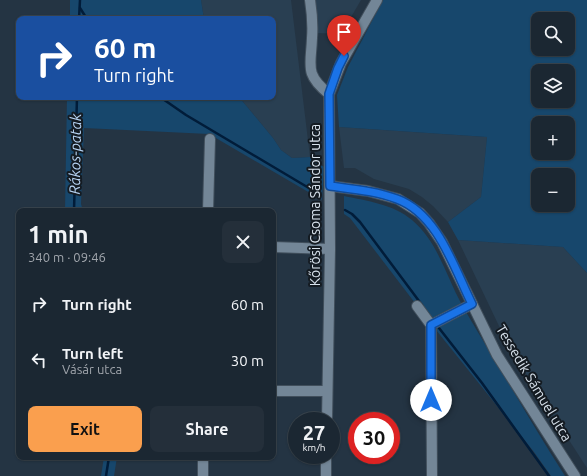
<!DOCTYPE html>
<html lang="en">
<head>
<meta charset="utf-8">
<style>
  :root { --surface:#1b2732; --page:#242f3a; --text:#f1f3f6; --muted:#a0a5ac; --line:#39444d; --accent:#fa9f4e }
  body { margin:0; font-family:Ubuntu,sans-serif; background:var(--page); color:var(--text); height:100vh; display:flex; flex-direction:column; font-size:15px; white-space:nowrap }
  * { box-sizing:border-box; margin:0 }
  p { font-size:13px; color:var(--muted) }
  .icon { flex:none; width:22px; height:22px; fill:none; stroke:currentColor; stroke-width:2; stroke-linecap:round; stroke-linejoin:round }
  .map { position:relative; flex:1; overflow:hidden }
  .panel { position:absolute; left:16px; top:208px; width:260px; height:252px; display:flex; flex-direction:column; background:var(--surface); border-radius:8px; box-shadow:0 1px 3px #0004,0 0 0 1px var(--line) }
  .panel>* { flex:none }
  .banner { position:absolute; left:16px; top:16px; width:260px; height:84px; border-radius:8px; box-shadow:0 1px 3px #0004,0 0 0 1px var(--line); background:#1a4fa0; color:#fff; overflow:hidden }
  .controls { position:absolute; left:531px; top:12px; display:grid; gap:8px }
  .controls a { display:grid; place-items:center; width:44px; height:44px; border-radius:8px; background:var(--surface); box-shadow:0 1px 3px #0004,0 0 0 1px var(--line); font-size:20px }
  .speed { position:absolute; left:288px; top:412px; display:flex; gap:8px; font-size:20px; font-weight:700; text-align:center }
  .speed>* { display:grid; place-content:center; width:52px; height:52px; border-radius:50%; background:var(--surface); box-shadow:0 1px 3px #0004,0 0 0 1px var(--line); line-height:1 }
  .speed small { font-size:10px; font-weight:400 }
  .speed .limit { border:6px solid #d22; background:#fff; color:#111 }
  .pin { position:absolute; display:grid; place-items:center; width:34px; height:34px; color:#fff; margin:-41px -17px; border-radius:50% 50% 50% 0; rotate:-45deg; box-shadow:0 0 4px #0007 }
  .pin .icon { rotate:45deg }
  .me { position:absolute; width:44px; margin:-22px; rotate:0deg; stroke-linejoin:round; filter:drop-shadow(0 0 3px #0008) }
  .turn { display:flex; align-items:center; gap:14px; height:84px; padding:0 12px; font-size:18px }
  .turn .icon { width:52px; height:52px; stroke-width:2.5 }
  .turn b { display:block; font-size:28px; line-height:34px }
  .round { display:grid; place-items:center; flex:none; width:42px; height:42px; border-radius:8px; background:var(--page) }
  .summary { display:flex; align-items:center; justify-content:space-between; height:68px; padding:0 12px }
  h1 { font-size:24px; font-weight:700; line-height:30px }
  .button { display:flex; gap:8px; margin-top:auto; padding:8px 12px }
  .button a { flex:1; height:46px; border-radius:8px; background:var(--accent); color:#111; font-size:16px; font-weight:700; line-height:46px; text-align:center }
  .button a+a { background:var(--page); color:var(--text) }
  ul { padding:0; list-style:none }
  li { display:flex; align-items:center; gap:12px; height:56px; padding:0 12px }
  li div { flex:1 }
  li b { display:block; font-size:15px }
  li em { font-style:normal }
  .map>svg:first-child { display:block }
  .built { fill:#293f52 }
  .green { fill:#17476c; fill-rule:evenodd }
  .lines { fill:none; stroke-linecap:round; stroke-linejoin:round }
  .stream { stroke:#011c39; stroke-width:2.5 }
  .minor-casing { stroke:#414f5c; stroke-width:12 }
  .minor { stroke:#738697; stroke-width:10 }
  .route-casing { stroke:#114b97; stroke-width:10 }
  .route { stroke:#1a73e8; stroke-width:7 }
  .labels { text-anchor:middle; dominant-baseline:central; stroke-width:4; stroke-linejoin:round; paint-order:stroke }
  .street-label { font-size:14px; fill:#d8e2ec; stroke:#141b22 }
  .water-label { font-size:15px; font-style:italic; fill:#b6d3f3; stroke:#141b22 }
</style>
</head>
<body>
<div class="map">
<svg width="587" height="476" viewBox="0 0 587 476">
  <rect width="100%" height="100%" fill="#243443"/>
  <g class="built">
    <polygon points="201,0 291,0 310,157 292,158 281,150 273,138 239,97 273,97 273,19 204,19"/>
    <polygon points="313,0 361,0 341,34 317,33"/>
    <polygon points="339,127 487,137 481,197 448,222 433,206 422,197 409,189 374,179 355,168 344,168"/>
    <polygon points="458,240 563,247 587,273 587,468 518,361 499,326"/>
  </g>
  <g class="green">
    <polygon points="70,0 201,0 204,19 70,19"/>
    <path d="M383,0H587V273L563,247L458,240L448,222L481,197L487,137L339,127L337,95L348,67ZM538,19H568V49H538ZM538,71H568V101H538ZM538,123H568V153H538ZM538,175H568V205H538Z"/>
    <polygon points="67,97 239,97 273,138 281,150 292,158 310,157 324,167 322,200 209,134 84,128 81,204 83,211 65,211"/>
    <path d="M344,196C367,201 393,204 412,220C438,242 446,276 462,305C474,326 487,347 499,367C521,404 542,440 565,476H551L534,452L428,320L350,218L344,214Z"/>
    <polygon points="104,457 117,457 114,476 101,476"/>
  </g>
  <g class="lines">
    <g class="stream">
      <polyline points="80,8 87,19"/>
      <polyline points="79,19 80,0"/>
      <polyline points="160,97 186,115 319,194"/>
      <polyline points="345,210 352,214 360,222 422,305"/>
      <polyline points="74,211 77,97"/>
      <polyline points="439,328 482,383 549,476"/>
      <polyline points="106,476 109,457"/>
    </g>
    <defs>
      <g id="minor">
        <path d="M310,0C312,13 313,25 312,38C311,66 304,74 329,94"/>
        <polyline points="330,186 368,191 398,199 420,213 429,223 442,242 497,355 575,476"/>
        <polyline points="208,211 210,139"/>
        <polyline points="273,247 330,249"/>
        <polyline points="417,306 431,325 432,476"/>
        <polyline points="431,325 472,304"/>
        <polyline points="273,391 327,391"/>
        <polyline points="327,421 330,249 329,94 341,63 377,0"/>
        <polyline points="203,476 203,457"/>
        <polyline points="326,476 326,455"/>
      </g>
    </defs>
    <use href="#minor" class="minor-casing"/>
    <use href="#minor" class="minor"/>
  </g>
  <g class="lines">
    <defs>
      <path id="route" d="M344,56L338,68L329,94L330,186C352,189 376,191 397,199C438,214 454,268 472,304L431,325V400"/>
    </defs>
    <use href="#route" class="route-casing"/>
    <use href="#route" class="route"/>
  </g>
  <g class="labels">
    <g class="street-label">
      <text transform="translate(315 205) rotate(-90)">Kőrösi Csoma Sándor utca</text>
      <text transform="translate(534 383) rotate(59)">Tessedik Sámuel utca</text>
    </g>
    <g class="water-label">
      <text transform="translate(75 154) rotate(-89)">Rákos-patak</text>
    </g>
  </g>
</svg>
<div class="controls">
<a><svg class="icon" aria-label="search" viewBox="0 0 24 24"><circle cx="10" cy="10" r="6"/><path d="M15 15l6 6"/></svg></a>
<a><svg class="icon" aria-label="layers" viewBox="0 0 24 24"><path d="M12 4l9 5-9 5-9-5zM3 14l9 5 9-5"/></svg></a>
<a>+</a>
<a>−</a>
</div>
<div class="speed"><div>27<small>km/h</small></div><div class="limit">30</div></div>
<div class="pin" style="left:344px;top:56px;background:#d93025"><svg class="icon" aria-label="arrive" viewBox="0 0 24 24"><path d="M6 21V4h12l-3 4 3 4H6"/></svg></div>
<svg class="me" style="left:431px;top:400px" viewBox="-20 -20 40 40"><circle r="19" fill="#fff"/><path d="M0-13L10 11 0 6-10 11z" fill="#1a73e8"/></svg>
<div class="banner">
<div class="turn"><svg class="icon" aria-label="right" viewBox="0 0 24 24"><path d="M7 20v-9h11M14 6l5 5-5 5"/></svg><div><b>60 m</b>Turn right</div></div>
</div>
<section class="panel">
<div class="summary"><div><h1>1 min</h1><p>340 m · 09:46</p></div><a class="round"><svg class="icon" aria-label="close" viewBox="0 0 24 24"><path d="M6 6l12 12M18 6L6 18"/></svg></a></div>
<ul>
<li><svg class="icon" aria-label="right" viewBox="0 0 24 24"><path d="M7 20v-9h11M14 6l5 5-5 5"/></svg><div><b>Turn right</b></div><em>60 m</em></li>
<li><svg class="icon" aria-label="left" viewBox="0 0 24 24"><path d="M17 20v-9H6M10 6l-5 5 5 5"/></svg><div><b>Turn left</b><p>Vásár utca</p></div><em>30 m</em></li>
</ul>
<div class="button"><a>Exit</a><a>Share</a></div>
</section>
</div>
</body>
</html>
